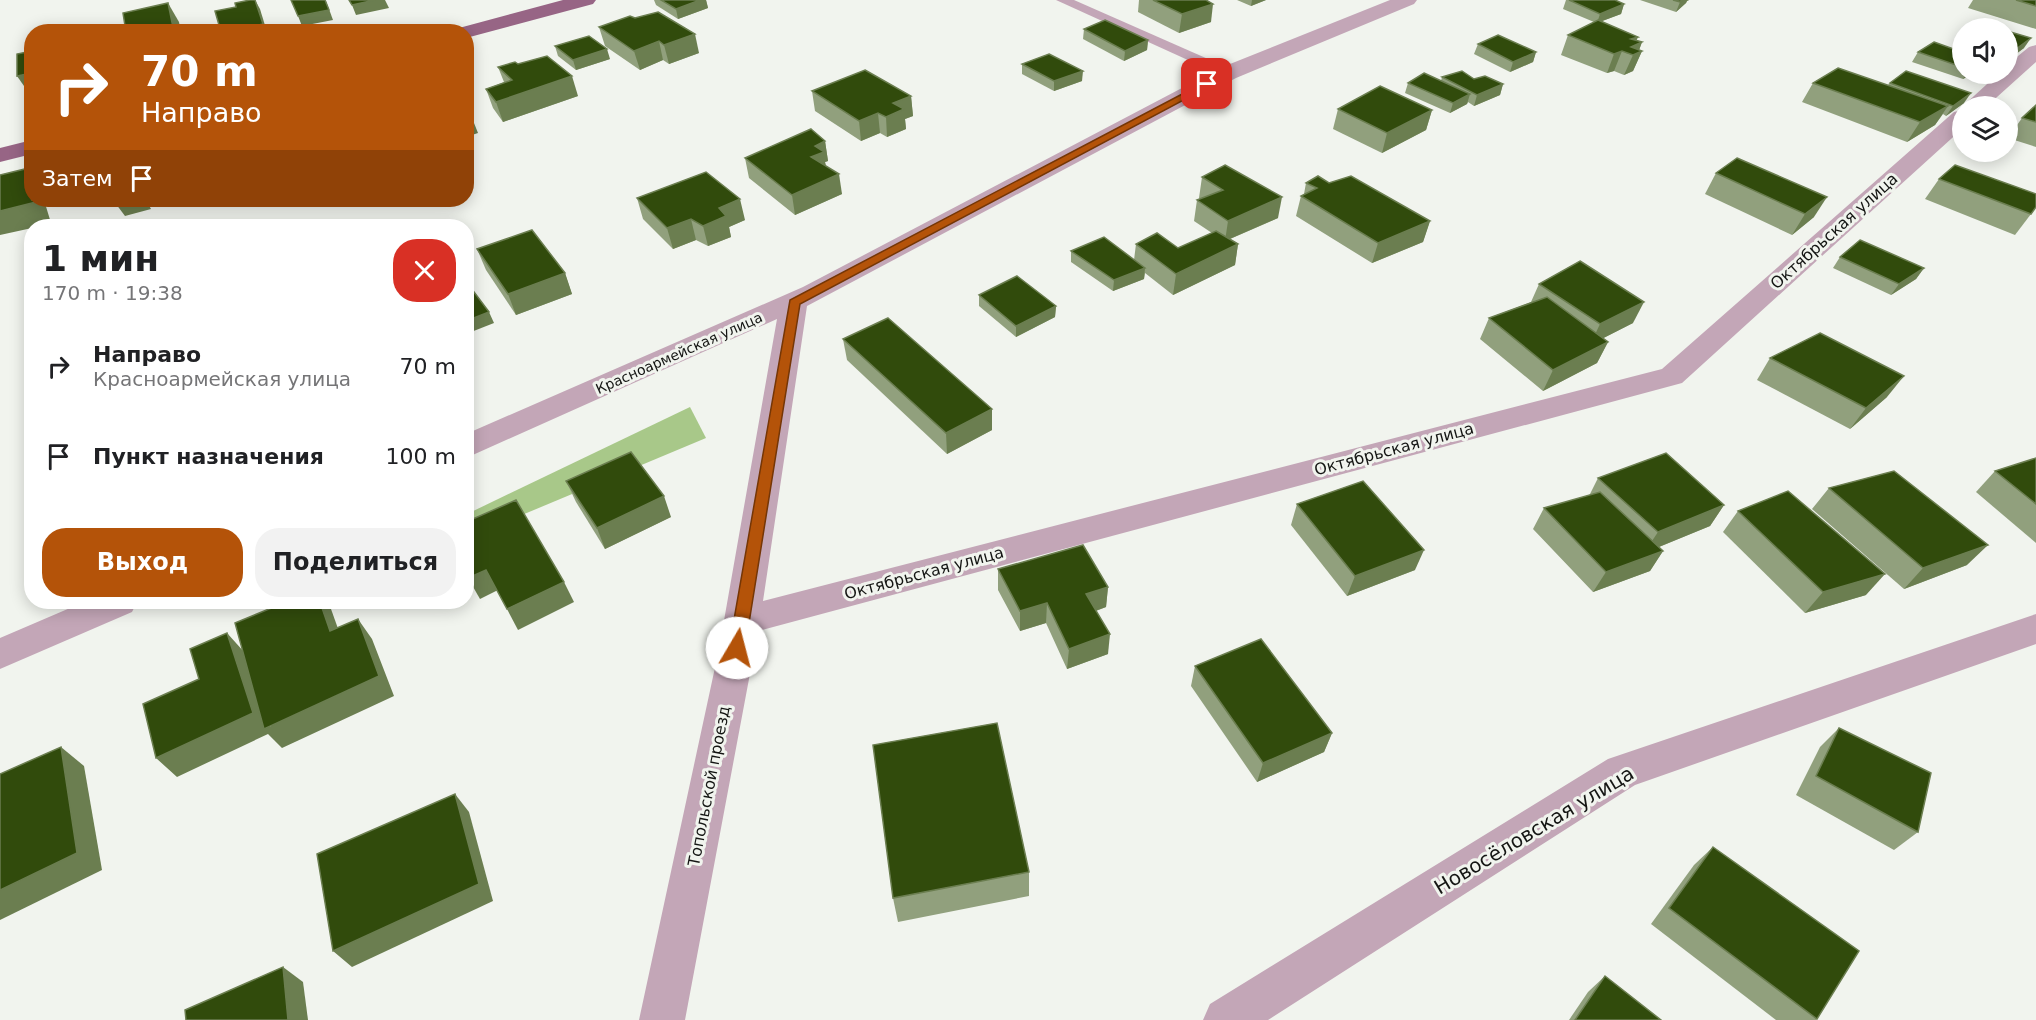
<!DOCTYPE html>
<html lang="ru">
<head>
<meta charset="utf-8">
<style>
  :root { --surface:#fff; --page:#f2f2f2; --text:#202124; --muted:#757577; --accent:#b45309 }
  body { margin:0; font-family:"DejaVu Sans",sans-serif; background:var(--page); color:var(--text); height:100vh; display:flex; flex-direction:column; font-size:22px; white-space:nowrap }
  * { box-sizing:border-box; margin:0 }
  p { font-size:20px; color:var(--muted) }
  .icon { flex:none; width:33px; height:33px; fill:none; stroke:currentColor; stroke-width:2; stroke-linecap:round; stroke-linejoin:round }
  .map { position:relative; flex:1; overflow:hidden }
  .side { position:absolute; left:24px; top:219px; width:450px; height:390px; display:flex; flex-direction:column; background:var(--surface); border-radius:24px; box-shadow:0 3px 15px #0003 }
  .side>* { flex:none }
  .banner { position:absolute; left:24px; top:24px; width:450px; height:183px; border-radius:24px; box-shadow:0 3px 15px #0003; background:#b45309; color:#fff; overflow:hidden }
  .tools { position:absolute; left:1952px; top:18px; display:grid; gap:12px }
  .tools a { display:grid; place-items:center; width:66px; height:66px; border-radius:50%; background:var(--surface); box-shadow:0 3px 15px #0003; font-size:30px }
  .pin { position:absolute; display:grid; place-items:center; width:51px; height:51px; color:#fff; margin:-26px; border-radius:12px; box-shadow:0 3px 9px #0006 }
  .me { position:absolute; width:66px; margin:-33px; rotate:8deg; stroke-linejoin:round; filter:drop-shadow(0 0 4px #0008) }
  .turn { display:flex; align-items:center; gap:21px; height:126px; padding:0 18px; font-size:27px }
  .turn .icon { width:78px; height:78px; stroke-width:2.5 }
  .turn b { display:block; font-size:42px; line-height:51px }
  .then { display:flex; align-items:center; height:57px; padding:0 18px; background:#0003; gap:12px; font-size:22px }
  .round { display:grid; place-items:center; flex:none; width:63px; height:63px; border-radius:24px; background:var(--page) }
  .headline { display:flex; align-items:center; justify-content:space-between; height:102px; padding:0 18px }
  h1 { font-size:36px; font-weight:700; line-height:45px }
  .primary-button { display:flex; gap:12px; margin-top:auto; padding:12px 18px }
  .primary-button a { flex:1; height:69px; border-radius:24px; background:var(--accent); color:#fff; font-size:24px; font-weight:700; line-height:69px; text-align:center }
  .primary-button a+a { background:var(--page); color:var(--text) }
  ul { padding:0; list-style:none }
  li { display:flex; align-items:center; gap:18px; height:90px; padding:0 18px }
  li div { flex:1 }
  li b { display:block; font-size:22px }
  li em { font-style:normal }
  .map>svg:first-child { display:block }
  .forest { fill:#a8c889 }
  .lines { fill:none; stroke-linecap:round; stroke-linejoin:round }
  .service { fill:#c3a6b7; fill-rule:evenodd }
  .minor { fill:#c3a6b7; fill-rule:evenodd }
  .primary { fill:#976585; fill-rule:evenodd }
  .wall { fill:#91a07d }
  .shaded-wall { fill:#6b7e50 }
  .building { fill:#314b0c; stroke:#6b7e50; stroke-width:1.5 }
  .route { fill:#b45309; stroke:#753606; stroke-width:1.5 }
  .labels { text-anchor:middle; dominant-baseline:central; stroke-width:6; stroke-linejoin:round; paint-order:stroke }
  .far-street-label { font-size:14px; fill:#141513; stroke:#f1f4ee }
  .street-label { font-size:16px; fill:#141513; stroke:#f1f4ee }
  .near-street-label { font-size:20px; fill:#141513; stroke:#f1f4ee }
</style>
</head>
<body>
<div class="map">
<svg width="2036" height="1020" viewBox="0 0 2036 1020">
  <rect width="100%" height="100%" fill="#f1f4ee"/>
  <polygon class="forest" points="690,407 706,438 467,538 467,514"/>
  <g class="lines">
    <polygon class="service" points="1056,0 1074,0 1233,70 1235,73 1233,76 1223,76"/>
    <g class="minor">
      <polygon points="1390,0 1417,0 1414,4 1236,78 807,306 763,601 1662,369 1954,112 1962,110 1962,129 1682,383 758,631 685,1020 639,1020 719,649 777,319 466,458 466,434 803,287 1220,68"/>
      <polygon points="2036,45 2036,62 1987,106 1963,106 1998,74 2007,74 2007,65 2029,47"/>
      <polygon points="84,602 137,602 132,612 0,669 0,638"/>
      <polygon points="2036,614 2036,644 1635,785 1268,1020 1203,1020 1210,1004 1608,759"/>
    </g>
    <g class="primary">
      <polygon points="563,0 596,0 593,4 466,38 466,32 456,32 459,28"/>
      <polygon points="32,140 32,154 0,162 0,148"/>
    </g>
  </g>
  <g class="wall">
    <polygon points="654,0 706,0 708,8 678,19 656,5"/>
    <polygon points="1139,0 1206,0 1211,22 1179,33 1138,12"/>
    <polygon points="1237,0 1266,0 1251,6"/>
    <polygon points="1566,0 1615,0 1624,4 1621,14 1602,21 1636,40 1642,42 1639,50 1642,51 1633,71 1624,75 1614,71 1607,73 1561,55 1568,35 1594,22 1563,9"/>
    <polygon points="1640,0 1689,0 1687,1 1686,3 1676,12"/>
    <polygon points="1973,0 2036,0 2036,29 1968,8"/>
    <polygon points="635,18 699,53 669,64 663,60 640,70 605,46 599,27"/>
    <polygon points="1084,29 1148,40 1147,50 1124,61 1083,39"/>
    <polygon points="2007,31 2024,48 2009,59 2007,58"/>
    <polygon points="1478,44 1536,52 1533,62 1510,72 1474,54"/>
    <polygon points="555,46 610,59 576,70 558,56"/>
    <polygon points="1918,52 1962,52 1962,74 1972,74 1963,79 1912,62"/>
    <polygon points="518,64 578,96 503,122 493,108 486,89 504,82 498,67"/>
    <polygon points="1022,64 1082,81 1054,91 1022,74"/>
    <polygon points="1442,77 1474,79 1503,84 1500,95 1474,106 1468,102 1467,104 1450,113 1405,93 1408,83 1441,81"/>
    <polygon points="1813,83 1888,85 1890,83 1964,103 1946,116 1943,114 1935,125 1907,142 1802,102"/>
    <polygon points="812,91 911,96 913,116 905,119 906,129 887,137 880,133 861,141 815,111"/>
    <polygon points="2036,105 2036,147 2008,138 2022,118"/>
    <polygon points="1338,109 1432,110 1426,130 1382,153 1333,129"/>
    <polygon points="825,141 828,161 825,162 826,166 842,194 795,215 749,178 745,158"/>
    <polygon points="1716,173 1814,217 1792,235 1705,194"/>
    <polygon points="1202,177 1278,218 1230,239 1238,244 1235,265 1173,295 1145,273 1144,279 1113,291 1071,262 1071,251 1134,260 1136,244 1178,248 1212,233 1194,221 1197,200 1201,199 1199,198"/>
    <polygon points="1939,179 2031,214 2015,235 1925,199"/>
    <polygon points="1306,183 1329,183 1430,221 1423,242 1372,263 1296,216 1301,196 1304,194"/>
    <polygon points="637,198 745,220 729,227 731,237 708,246 696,240 673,249 643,219"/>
    <polygon points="477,249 565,273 572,294 516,315 486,270"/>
    <polygon points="1840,257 1924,268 1916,279 1891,295 1833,268"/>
    <polygon points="1539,284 1633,323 1603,338 1608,342 1597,363 1543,391 1480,339 1489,318 1531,302"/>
    <polygon points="979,295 1056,306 1055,317 1016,337 979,306"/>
    <polygon points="843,339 992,430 947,454 847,360"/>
    <polygon points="1770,358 1887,397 1850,429 1757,380"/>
    <polygon points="2036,458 2036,543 1976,492 1995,471"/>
    <polygon points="1598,478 1724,505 1710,526 1659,547 1663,551 1650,571 1593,592 1533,529 1544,508 1589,496"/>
    <polygon points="566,481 671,517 605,549 576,502"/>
    <polygon points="1829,488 1967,565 1904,589 1812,509"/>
    <polygon points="1297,504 1415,570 1347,596 1291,525"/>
    <polygon points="1738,511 1866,595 1805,613 1723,532"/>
    <polygon points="998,569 1108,587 1106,607 1096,611 1108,654 1067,669 1046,623 1020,631 998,590"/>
    <polygon points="1195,666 1332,733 1324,752 1257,782 1191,686"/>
    <polygon points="1839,728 1918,832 1894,850 1796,795 1820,747"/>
    <polygon points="1713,847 1817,1019 1816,1020 1776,1020 1651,924 1694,865"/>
    <polygon points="1029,872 1029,896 898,922 893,898"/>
    <polygon points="1605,976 1661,1020 1569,1020 1588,992"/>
  </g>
  <g class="shaded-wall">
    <polygon points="255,0 260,9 267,32 226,32"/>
    <polygon points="375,0 385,0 389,8 356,15 352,5"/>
    <polygon points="700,0 706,0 708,8 678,19 676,9"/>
    <polygon points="1252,0 1266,0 1251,6"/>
    <polygon points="1683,0 1689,0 1687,1 1686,3 1676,12 1680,2"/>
    <polygon points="326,1 333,20 302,26 298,16"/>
    <polygon points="168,3 179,22 181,32 174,32"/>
    <polygon points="1213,4 1211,22 1179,33 1182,14"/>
    <polygon points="1624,4 1621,14 1597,23 1600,14"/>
    <polygon points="695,34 699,53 669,64 664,45"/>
    <polygon points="1638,37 1634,46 1642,42 1638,53 1642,51 1633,71 1624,75 1633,55 1626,53 1631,39"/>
    <polygon points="2031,38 2024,48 2009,59 2016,49"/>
    <polygon points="1148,40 1147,50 1124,61 1125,51"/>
    <polygon points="659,41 663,60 640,70 634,51"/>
    <polygon points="607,49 610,59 576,70 573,60"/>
    <polygon points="1622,51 1614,71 1607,73 1614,54"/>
    <polygon points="1536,52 1533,62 1510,72 1513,62"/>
    <polygon points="1083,71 1082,81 1054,91 1054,81"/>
    <polygon points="32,73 32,85 24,86 17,76"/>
    <polygon points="1966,74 1972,74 1963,79"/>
    <polygon points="572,76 578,96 503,122 496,102"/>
    <polygon points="1503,84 1500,95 1474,106 1477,95"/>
    <polygon points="1971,93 1964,103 1946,116 1953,106"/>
    <polygon points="1470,94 1467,104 1450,113 1453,103"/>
    <polygon points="911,96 913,116 905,119 906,129 887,137 886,117 893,103"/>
    <polygon points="1948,106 1935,125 1907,142 1920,122"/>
    <polygon points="1432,110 1426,130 1382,153 1387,133"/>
    <polygon points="470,113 478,133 466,137 466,115"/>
    <polygon points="878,113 880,133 861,141 859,121"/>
    <polygon points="825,141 828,161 825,162 827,172 811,157 815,146"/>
    <polygon points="25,169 32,177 32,188"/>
    <polygon points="839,174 842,194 795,215 792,195"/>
    <polygon points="1282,197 1278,218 1225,241 1228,221"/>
    <polygon points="1827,197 1814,217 1792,235 1805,214"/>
    <polygon points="740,199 745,220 729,227 731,237 708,246 703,226 719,208"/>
    <polygon points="35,200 44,200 51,223 37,226 32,226 32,228 0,235 0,211"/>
    <polygon points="113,200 146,200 151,209 125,216"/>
    <polygon points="691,219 696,240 673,249 667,228"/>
    <polygon points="1430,221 1423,242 1372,263 1378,243"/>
    <polygon points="1238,244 1235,265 1173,295 1176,274"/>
    <polygon points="1145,268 1144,279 1113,291 1114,280"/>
    <polygon points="1924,268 1916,279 1891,295 1899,284"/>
    <polygon points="565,273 572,294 516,315 508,294"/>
    <polygon points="1644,302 1633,323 1590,345 1600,324"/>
    <polygon points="1056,306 1055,317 1016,337 1016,326"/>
    <polygon points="489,312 494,323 466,334 466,321"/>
    <polygon points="1608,342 1597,363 1543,391 1553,370"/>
    <polygon points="1904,376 1887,397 1850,429 1866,408"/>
    <polygon points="992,409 992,430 947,454 946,433"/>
    <polygon points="664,496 671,517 605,549 597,528"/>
    <polygon points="1724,505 1710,526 1644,553 1658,532"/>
    <polygon points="1988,545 1967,565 1904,589 1923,568"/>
    <polygon points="1424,550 1415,570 1347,596 1355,576"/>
    <polygon points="1663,551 1650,571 1593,592 1606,572"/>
    <polygon points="486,570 498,590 480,599 468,578"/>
    <polygon points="1885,574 1866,595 1805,613 1823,592"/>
    <polygon points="564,582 574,602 518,630 507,609"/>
    <polygon points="1108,587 1106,607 1084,615 1086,594"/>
    <polygon points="320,602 325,602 331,609 346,651 330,631"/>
    <polygon points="1047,603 1046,623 1020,631 1020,611"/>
    <polygon points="358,619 372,639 394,696 282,748 268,734 177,777 156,758 227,633 245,653 270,727"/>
    <polygon points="1110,634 1108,654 1067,669 1069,649"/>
    <polygon points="1332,733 1324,752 1257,782 1263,763"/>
    <polygon points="61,747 84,766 102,870 0,920 0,890"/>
    <polygon points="455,794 469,812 493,901 352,967 333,951"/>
    <polygon points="283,967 303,982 308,1020 288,1020"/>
  </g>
  <g class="building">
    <polygon points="250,0 255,0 263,24 226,32 221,32 215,11 236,7 235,3"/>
    <polygon points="291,0 325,0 329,10 298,16"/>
    <polygon points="349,0 375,0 352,5"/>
    <polygon points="661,0 700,0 676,9"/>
    <polygon points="1153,0 1206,0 1213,4 1182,14"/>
    <polygon points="1569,0 1615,0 1624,4 1600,14"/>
    <polygon points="1673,0 1683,0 1680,2"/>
    <polygon points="2016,0 2036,0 2036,6"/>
    <polygon points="168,3 174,32 126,32 123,13"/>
    <polygon points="658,12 695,34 664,45 659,41 634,51 599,27 630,16 635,18"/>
    <polygon points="1105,20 1148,40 1125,51 1084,29"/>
    <polygon points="1598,20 1638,37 1631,39 1642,42 1631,47 1642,51 1633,55 1622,51 1614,54 1568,35"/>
    <polygon points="1981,23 1999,28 1974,28"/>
    <polygon points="2007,31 2031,38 2016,49 2007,46"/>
    <polygon points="1498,35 1536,52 1513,62 1478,44"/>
    <polygon points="589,36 607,49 573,60 555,46"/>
    <polygon points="1934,42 1962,52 1962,67 1918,52"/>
    <polygon points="32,51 32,73 17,76 17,54"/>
    <polygon points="1049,54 1083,71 1054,81 1022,64"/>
    <polygon points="547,56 572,76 496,102 486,89 512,80 498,67 515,62 518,64"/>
    <polygon points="1838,68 1948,106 1920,122 1813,83"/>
    <polygon points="865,70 911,96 893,103 904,109 886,117 878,113 859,121 812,91"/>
    <polygon points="1462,71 1474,79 1485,76 1503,84 1477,95 1442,77"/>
    <polygon points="1906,71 1971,93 1953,106 1890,83"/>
    <polygon points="1424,73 1470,94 1453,103 1408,83"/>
    <polygon points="1380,86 1432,110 1387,133 1338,109"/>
    <polygon points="2036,105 2036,122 2022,118"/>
    <polygon points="811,129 825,141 815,146 824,152 811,157 839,174 792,195 745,158"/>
    <polygon points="1737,158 1827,197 1805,214 1716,173"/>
    <polygon points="1225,165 1282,197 1228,221 1197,200 1223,190 1202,177"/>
    <polygon points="1955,165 2036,194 2036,207 2031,214 1939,179"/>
    <polygon points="25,169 32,188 32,200 35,200 36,202 0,211 0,175"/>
    <polygon points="706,172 740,199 719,208 726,216 703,226 691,219 667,228 637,198"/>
    <polygon points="1318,176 1329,183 1351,176 1430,221 1378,243 1301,196 1317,188 1306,183"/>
    <polygon points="532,230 565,273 508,294 477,249"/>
    <polygon points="1216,231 1238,244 1176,274 1136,244 1157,233 1178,248"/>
    <polygon points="1104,237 1145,268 1114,280 1071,251"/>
    <polygon points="1860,240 1924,268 1899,284 1840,257"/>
    <polygon points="1580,261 1644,302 1600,324 1539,284"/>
    <polygon points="1017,276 1056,306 1016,326 979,295"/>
    <polygon points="468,284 489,312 466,321 466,285"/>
    <polygon points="1547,297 1608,342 1553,370 1489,318"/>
    <polygon points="888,318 992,409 946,433 843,339"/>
    <polygon points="1820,333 1904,376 1866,408 1770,358"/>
    <polygon points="631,452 664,496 597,528 566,481"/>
    <polygon points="1666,453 1724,505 1658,532 1598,478"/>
    <polygon points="2036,458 2036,504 1995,471"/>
    <polygon points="1894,471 1988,545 1923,568 1829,488"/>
    <polygon points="1363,481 1424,550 1355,576 1297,504"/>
    <polygon points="1788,491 1885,574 1823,592 1738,511"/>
    <polygon points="1600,492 1663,551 1606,572 1544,508"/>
    <polygon points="516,500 564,582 507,609 486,570 468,578 466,575 466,546 473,543 466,532 466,522"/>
    <polygon points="1083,545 1108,587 1086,594 1110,634 1069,649 1047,603 1020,611 998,569"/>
    <polygon points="286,602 320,602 330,631 358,619 379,676 264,729 235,623"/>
    <polygon points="227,633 253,713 156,758 143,704 199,679 190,649"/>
    <polygon points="1261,639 1332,733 1263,763 1195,666"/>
    <polygon points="997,723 1029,872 893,898 873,745"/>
    <polygon points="1839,728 1931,773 1918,832 1816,776"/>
    <polygon points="61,747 77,853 0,890 0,774"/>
    <polygon points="455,794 479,884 333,951 317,854"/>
    <polygon points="1713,847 1859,951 1817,1019 1669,908"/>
    <polygon points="283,967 288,1020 186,1020 185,1010"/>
    <polygon points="1605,976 1661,1020 1575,1020"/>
  </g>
  <polygon class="route" points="1207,81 1211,84 1210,86 800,304 745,648 742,653 737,655 732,653 729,648 790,300"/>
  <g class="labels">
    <g class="far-street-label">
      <text transform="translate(679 353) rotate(-24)">Красноармейская улица</text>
    </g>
    <g class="street-label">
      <text transform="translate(1834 231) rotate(-42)">Октябрьская улица</text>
      <text transform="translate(1394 449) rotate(-15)">Октябрьская улица</text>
      <text transform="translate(924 573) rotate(-15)">Октябрьская улица</text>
      <text transform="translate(709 786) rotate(-79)">Топольской проезд</text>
    </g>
    <g class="near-street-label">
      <text transform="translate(1534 830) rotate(-31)">Новосёловская улица</text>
    </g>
  </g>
</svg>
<div class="tools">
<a><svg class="icon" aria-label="sound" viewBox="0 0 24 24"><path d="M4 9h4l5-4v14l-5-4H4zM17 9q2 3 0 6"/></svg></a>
<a><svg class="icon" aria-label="layers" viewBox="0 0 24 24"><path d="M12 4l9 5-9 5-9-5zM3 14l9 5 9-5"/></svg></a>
</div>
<div class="pin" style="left:1207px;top:84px;background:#d93025"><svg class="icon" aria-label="arrive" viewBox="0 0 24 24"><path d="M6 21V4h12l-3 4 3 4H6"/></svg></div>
<svg class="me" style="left:737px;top:648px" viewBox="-20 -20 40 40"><circle r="19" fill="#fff"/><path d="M0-13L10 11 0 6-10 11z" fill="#b45309"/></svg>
<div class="banner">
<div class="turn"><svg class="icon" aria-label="right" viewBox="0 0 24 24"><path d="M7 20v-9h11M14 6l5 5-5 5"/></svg><div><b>70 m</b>Направо</div></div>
<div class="then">Затем<svg class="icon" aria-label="arrive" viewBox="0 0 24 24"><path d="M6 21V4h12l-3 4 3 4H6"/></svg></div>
</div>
<section class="side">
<div class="headline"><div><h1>1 мин</h1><p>170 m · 19:38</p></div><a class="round" style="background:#d93025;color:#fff"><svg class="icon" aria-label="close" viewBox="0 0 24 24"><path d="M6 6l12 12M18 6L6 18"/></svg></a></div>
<ul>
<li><svg class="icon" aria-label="right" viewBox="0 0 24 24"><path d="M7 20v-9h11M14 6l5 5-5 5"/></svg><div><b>Направо</b><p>Красноармейская улица</p></div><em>70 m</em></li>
<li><svg class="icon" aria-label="arrive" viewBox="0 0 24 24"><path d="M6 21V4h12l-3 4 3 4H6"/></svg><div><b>Пункт назначения</b></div><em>100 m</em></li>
</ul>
<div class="primary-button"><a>Выход</a><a>Поделиться</a></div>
</section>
</div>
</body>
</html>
